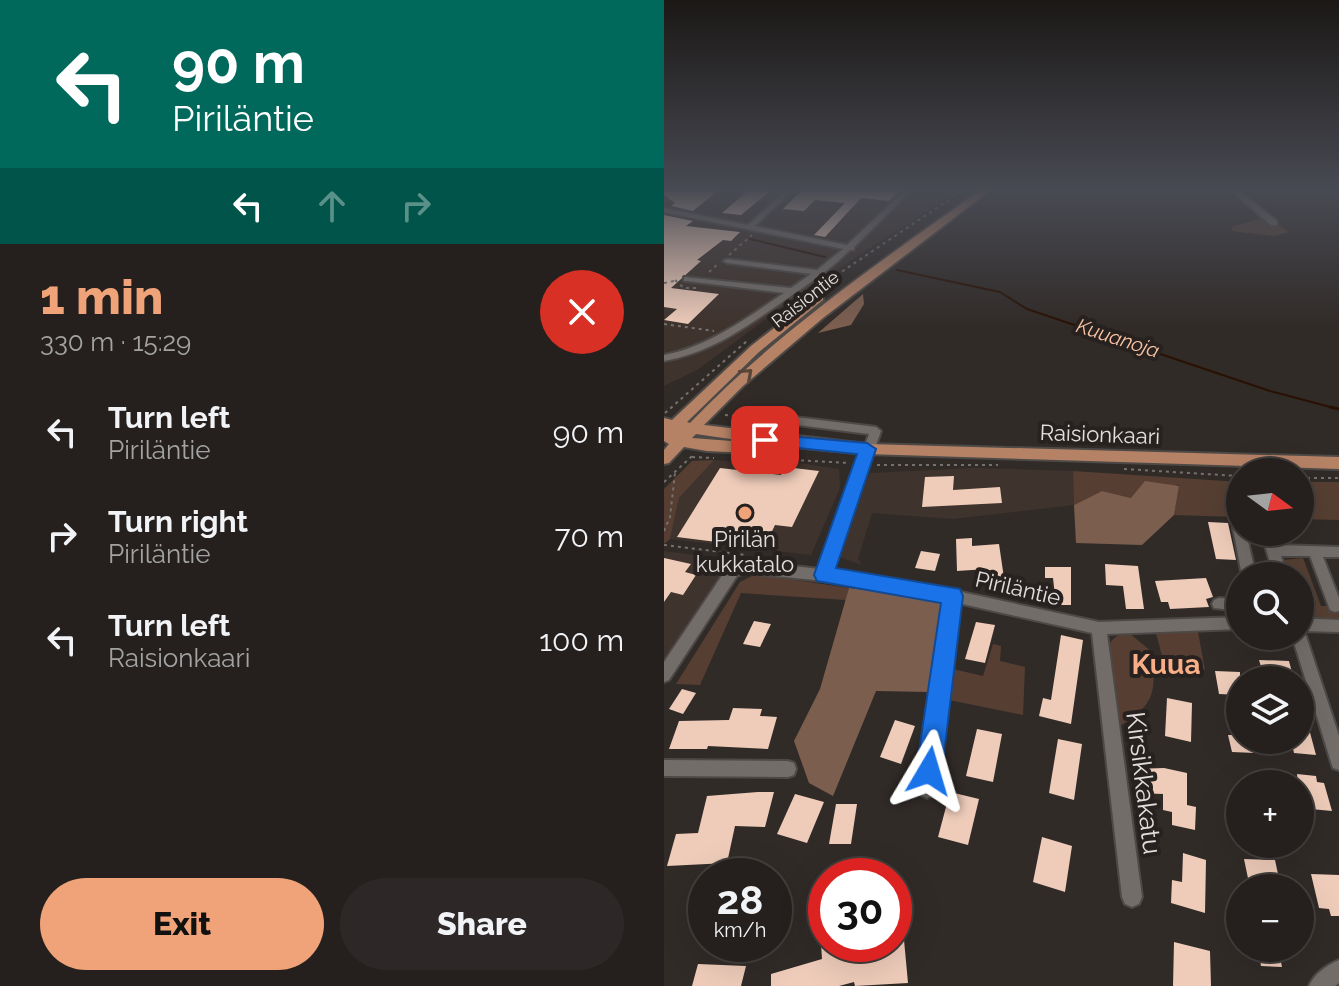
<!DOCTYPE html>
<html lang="en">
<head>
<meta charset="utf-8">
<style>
  :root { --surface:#25201e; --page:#2d2827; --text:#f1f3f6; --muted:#a3a3a4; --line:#423e3c; --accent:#f0a279 }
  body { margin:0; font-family:Raleway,sans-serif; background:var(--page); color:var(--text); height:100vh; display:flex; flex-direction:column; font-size:30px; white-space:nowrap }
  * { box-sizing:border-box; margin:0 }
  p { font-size:26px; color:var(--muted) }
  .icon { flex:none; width:44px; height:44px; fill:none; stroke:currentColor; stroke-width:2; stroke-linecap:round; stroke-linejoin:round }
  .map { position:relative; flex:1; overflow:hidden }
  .drawer { display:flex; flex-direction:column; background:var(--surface); width:664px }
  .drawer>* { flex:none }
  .guide { background:#00695c; color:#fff; overflow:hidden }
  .needle { width:52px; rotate:105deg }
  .fabs { position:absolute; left:562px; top:458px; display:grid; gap:16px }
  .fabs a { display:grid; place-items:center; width:88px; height:88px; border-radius:50%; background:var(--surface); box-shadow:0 8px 32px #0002,0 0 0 2px var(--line); font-size:40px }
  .speed { position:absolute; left:24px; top:858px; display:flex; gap:16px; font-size:40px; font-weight:700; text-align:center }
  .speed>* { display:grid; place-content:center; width:104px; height:104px; border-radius:50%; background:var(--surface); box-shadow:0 8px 32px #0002,0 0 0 2px var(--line); line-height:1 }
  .speed small { font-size:20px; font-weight:400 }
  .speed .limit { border:12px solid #d22; background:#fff; color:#111 }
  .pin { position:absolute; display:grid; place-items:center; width:68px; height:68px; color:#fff; margin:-34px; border-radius:16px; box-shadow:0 4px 12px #0006 }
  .me { position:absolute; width:88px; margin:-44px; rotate:7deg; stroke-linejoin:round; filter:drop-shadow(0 0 6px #0008) }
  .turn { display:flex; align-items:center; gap:28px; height:168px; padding:0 40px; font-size:36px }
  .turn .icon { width:104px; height:104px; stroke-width:2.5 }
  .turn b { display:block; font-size:56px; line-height:68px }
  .lanes { display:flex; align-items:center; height:76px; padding:0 40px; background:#0003; justify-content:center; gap:40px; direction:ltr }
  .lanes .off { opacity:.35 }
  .round { display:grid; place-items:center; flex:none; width:84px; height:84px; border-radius:42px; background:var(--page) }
  .summary { display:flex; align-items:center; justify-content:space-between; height:136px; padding:0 40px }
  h1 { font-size:48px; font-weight:800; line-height:60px; color:var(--accent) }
  .primary-button { display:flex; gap:16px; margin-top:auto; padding:16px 40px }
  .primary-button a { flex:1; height:92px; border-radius:48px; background:var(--accent); color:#111; font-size:32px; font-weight:800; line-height:92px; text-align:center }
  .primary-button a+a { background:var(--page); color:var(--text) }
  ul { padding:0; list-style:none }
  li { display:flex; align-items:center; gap:24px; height:104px; padding:0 40px }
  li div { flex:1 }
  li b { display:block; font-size:30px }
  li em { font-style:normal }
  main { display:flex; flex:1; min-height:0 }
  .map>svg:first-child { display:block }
  .built { fill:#3f332d }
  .green { fill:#563f32 }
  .forest { fill:#7c5e4f }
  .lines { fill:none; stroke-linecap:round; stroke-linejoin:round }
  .stream-far1 { stroke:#291104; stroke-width:2 }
  .stream { stroke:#291104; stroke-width:3 }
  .building { fill:#efccba }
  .minor-casing { stroke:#4d4946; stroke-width:4 }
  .major-casing { stroke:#4d4946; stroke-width:4 }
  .path { stroke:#76716f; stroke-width:2; stroke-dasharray:3 4; stroke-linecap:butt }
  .minor { fill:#736d6a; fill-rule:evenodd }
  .major { fill:#b68266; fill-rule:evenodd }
  .oneway { stroke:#594438 }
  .route { fill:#1a73e8; stroke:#114b97; stroke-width:2 }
  .poi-dot { fill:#f0a279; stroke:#27221f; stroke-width:3 }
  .labels { text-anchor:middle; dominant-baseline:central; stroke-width:8; stroke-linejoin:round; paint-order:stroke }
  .far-street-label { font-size:18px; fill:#e2dedc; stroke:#27221f }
  .far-water-label { font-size:20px; font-style:italic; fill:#fac2a4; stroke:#27221f }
  .street-label { font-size:22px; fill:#e2dedc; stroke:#27221f }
  .poi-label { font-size:22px; fill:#e2dedc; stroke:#27221f }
  .near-street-label { font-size:26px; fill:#e2dedc; stroke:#27221f }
  .near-neighbourhood-label { font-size:28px; font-weight:bold; fill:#f8af88; stroke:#27221f }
</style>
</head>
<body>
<main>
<section class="drawer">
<div class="guide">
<div class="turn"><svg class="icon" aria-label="left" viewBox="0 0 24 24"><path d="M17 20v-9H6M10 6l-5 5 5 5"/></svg><div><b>90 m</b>Piriläntie</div></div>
<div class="lanes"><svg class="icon" aria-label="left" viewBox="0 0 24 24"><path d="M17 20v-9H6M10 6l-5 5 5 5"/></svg><svg class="icon off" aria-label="ahead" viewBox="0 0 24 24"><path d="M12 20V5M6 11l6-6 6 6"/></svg><svg class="icon off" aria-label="right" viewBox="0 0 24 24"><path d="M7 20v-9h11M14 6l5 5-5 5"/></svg></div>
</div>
<div class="summary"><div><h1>1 min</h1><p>330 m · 15:29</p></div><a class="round" style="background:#d93025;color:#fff"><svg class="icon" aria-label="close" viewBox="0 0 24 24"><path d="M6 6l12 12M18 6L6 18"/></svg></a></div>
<ul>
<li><svg class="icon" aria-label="left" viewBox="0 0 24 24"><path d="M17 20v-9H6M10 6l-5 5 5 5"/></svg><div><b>Turn left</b><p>Piriläntie</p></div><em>90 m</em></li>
<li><svg class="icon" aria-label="right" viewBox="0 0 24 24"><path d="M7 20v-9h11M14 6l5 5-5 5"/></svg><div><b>Turn right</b><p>Piriläntie</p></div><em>70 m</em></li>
<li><svg class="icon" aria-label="left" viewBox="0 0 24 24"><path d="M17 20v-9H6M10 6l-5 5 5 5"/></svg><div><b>Turn left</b><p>Raisionkaari</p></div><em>100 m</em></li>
</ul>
<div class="primary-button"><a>Exit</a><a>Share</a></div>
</section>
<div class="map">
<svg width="675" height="986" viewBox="0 0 675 986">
  <rect width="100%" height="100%" fill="#312b28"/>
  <g class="built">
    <polygon points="0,189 296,189 132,297 33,370 0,386"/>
    <polygon points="50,460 92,464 129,462 175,469 176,488 147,555 6,539 15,498"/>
    <polygon points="311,468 409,471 410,505 288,519 208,513 194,559 198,565 169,555 206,473"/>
    <polygon points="0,551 68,560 0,659"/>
  </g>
  <g class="green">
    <polygon points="593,210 625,232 611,236 568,231 568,227 595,219"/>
    <polygon points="50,460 15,498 6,539 0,544 0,489 28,461"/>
    <polygon points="409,471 576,482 576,526 573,517 510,515 515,485 467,498 438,491 410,505"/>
    <polygon points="636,482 675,482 675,520 636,519"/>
    <polygon points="639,558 657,606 668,606 675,610 675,622 645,620 636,613 636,576 624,576 619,560"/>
    <polygon points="92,574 185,588 182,600 77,593 36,685 12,684 76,582"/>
    <polygon points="496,630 534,632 541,670 498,656 492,633"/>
    <path d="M465,633L488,652C493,696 489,706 451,729L443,650C447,638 452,635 465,633Z"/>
    <polygon points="329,644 337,646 336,661 361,667 359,715 285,700 289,669 319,676"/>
  </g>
  <g class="forest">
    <polygon points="199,294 200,304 187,325 154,333"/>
    <polygon points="481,481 515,486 510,515 478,545 412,543 410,505 438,491 467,498"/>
    <polygon points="185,588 282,600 266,692 212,691 169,796 145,783 130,741 156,689"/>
  </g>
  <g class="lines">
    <g class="stream-far1">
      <polyline points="86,239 161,257"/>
      <polyline points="233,270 336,292 363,309 606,391 674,409"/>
    </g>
    <polyline class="stream" points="666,407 675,409"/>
  </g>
  <g class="building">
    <polygon points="0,189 56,189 29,211 7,206 11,203 0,195"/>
    <polygon points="86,189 109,189 77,215 58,213"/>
    <polygon points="139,189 237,189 225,201 197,198 161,237 150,235 181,203 151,200 140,211 119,209"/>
    <polygon points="0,215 29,221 22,226 76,232 67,241 59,240 33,260 37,261 7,288 55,294 24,324 0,320 13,309 0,307"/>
    <polygon points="121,467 155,471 128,527 111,525 100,548 13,537 56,468 117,475"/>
    <polygon points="290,476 289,490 336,487 338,503 258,507 261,477"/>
    <polygon points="544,522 564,523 572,560 552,559"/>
    <polygon points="308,538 308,546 335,544 340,578 324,579 323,569 293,571 292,539"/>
    <polygon points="257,551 276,554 271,571 251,568"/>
    <polygon points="0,558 27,564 21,572 32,575 19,595 7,592 0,602"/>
    <polygon points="441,564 474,566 480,609 462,609 459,586 442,585"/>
    <polygon points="381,567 407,567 407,605 392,605 389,578 381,578"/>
    <polygon points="542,578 549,597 542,599 545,607 506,609 504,602 497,602 491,581"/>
    <polygon points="90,621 107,624 96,647 79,644"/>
    <polygon points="312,622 331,625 321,663 301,659"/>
    <polygon points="397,635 419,640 407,724 375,716 379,698 387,700"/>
    <polygon points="595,660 625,661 630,680 601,680"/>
    <polygon points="551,671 576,672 576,695 555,694"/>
    <polygon points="18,689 32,693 19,714 5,709"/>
    <polygon points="503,698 528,703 527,742 501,736"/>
    <polygon points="69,708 98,709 96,716 113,717 104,749 44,746 43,749 5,749 15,721 65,720"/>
    <polygon points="231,720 251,726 237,764 216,757"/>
    <polygon points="636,724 644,725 652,755 630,753 627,740 636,740"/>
    <polygon points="313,729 338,734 329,782 302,776"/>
    <polygon points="564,735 576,735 576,740 588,740 591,753 568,752"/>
    <polygon points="394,739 418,744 410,800 385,793"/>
    <polygon points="500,768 523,773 523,805 532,807 531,830 508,825 508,812 499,810 499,794 474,793 472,769"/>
    <polygon points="633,774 652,776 653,782 660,783 668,811 636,808"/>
    <polygon points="94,792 110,792 101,827 71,826 63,863 3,866 12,834 34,833 43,796"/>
    <polygon points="286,792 315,799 304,845 274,837"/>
    <polygon points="131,794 160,802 143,843 113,834"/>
    <polygon points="172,804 193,804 187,844 165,844"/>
    <polygon points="378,837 408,846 401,892 369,882"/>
    <polygon points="519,853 542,860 541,913 507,903 508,880 518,882"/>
    <polygon points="580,859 611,860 617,888 586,888"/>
    <polygon points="647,874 675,875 675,916 667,916 665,909 655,908"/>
    <polygon points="240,940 244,983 191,986 190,982 175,986 107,986 107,974 158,959 157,944 202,944 202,951"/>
    <polygon points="510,942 546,951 547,986 509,986"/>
    <polygon points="594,948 614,948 618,967 597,966"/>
    <polygon points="34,964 82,966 77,986 28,986"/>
  </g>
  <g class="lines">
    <defs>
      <g id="minor">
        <path d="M123,189H130L91,226L183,245L242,189H249L190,247V250H186C165,271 141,286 117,303C77,330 48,352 0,361V355C46,346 82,318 120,293L23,281H20V277L127,288L147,274L63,263L59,261L63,259L153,270L179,249L0,212V208L84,225Z"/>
        <polygon points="565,189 573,189 613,221 613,225 607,225"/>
        <polygon points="88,408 97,413 212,427 217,431 168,571 288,590 435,622 576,617 576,629 443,634 478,897 475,904 468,907 461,904 458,897 428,633 294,603 272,789 269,795 263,798 257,795 254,789 280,601 160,581 81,573 73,576 5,680 0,682 0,662 63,568 81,561 156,569 205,434 94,420 83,412"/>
        <polygon points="579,456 583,457 591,472 579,472 573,460"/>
        <polygon points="575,523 576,532 582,532 592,576 578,576 569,528 571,524"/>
        <polygon points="597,532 609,532 614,545 675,547 675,557 659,557 675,598 675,611 671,612 666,610 646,556 617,556 624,576 610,576"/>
        <polygon points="555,598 576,599 576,611 550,608 548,604 550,600"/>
        <polygon points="636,618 675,620 675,632 638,631 642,636 675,736 675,770 669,768 667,762 628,636 636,636"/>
        <polygon points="0,760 124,761 130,763 132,769 130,775 124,777 0,776"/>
        <path d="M675,960V983L671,986H645C650,974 663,965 675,960Z"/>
      </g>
      <path id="major" d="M318,189H328L159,318L79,386L40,425L203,444L675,457V469L203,454L109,445L113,449L106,454L43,451L20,447L5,463L0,464V450L5,444L0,441V418L8,420L87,346L151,296H159V300L95,352L23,422L26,423C112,333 217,261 318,189ZM32,434L94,443L28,438Z"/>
    </defs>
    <use href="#minor" class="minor-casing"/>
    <use href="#major" class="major-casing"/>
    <g class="path">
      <polyline points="331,194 338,189"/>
      <polyline points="65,255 88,235"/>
      <polyline points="45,272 55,263"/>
      <polyline points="11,280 20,288 32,288"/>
      <polyline points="0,283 10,281"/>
      <polyline points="149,291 301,189"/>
      <polyline points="0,324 50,331"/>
      <polyline points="1,413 84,340"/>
      <polyline points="61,415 78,416"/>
      <polyline points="28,457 50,458"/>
      <polyline points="109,459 186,463"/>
      <polyline points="213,465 334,465"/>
      <polyline points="460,469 574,476"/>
      <polyline points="636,478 675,478"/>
      <polyline points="0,482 28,456"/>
      <polyline points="0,531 6,517 11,473"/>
      <polyline points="0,545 82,555"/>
    </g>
    <use href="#minor" class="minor"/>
    <use href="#major" class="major"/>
  </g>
  <defs><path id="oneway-chevron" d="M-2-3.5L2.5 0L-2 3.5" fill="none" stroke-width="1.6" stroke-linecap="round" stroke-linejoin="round" transform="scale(2)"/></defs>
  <use class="oneway" href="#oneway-chevron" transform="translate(83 374) rotate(-42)"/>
  <linearGradient id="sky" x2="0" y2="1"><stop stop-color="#1b1816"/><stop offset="0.58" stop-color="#484a53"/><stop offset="1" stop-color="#484a53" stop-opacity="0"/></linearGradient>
  <rect width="675" height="327" fill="url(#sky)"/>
  <polygon class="route" points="101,434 203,443 212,449 172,568 296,589 299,596 278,771 274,780 265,784 256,780 252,771 277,603 153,581 150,575 193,454 95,444 93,440 95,435"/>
  <circle class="poi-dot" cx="81" cy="513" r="8"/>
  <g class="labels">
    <g class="far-street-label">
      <text transform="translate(141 299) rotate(-38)">Raisiontie</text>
    </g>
    <g class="far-water-label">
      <text transform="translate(454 338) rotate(18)">Kuuanoja</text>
    </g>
    <g class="street-label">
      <text transform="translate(436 434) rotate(2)">Raisionkaari</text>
      <text transform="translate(354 588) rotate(13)">Piriläntie</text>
    </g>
    <g class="poi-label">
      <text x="81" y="539">Pirilän<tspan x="81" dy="25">kukkatalo</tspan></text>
    </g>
    <g class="near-street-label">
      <text transform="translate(480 783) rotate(83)">Kirsikkakatu</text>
    </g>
    <g class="near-neighbourhood-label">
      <text x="502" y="664">Kuua</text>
    </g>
  </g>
</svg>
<div class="fabs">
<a><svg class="needle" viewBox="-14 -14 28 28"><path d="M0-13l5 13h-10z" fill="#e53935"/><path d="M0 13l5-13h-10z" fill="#a3a3a4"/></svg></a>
<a><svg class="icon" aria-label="search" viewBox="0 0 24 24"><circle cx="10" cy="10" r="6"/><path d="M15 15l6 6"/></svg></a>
<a><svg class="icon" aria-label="layers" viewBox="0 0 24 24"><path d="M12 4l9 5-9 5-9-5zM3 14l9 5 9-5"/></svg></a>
<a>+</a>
<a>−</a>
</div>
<div class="speed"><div>28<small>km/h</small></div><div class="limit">30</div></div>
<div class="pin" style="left:101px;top:440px;background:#d93025"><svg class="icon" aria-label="arrive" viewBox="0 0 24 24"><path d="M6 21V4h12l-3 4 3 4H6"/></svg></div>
<svg class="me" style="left:265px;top:771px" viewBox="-20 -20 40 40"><path d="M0-17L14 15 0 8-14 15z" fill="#1a73e8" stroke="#fff" stroke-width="4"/></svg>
</div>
</main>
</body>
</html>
